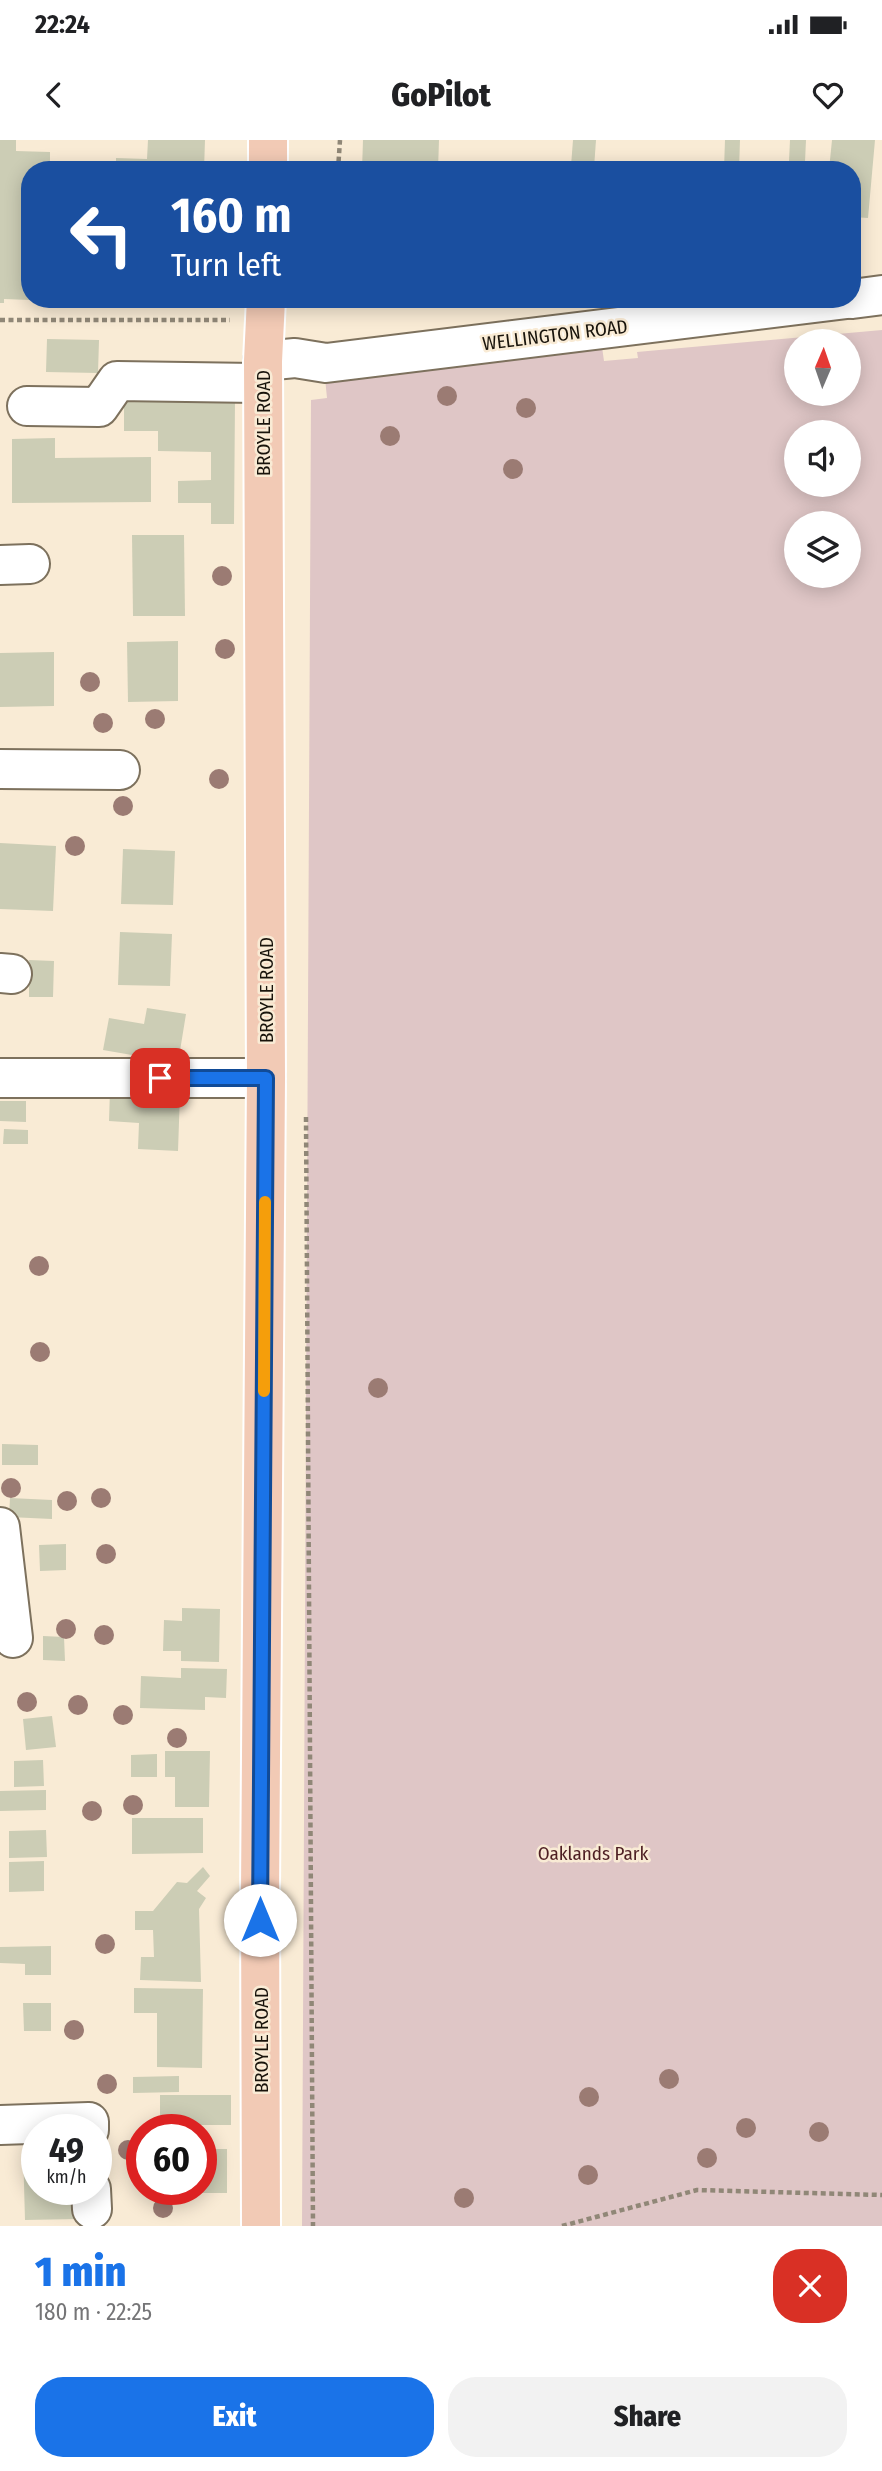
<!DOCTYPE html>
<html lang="en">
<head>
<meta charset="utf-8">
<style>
  :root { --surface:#fff; --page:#f2f2f2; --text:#202124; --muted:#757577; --accent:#1a73e8 }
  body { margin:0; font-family:"Fira Sans Condensed",sans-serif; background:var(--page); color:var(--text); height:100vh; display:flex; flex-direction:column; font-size:26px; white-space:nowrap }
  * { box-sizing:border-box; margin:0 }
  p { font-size:23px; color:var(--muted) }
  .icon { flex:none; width:38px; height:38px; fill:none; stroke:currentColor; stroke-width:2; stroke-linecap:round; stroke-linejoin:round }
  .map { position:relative; height:2086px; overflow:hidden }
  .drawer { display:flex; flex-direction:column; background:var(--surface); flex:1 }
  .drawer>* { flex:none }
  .banner { position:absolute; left:21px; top:21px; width:840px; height:147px; border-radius:28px; box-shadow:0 4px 18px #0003; background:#1a4fa0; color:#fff; overflow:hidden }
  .needle { width:46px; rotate:2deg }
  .tools { position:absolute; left:784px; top:189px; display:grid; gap:14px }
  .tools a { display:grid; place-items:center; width:77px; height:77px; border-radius:50%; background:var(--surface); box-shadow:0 4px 18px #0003; font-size:35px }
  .speed { position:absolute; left:21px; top:1974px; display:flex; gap:14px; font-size:35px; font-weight:700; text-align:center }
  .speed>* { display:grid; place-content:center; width:91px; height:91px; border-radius:50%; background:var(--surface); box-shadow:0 4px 18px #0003; line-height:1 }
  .speed small { font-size:18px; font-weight:400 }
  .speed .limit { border:10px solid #d22; background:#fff; color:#111 }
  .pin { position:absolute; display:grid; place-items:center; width:60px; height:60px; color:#fff; margin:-30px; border-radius:14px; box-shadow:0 4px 10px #0006 }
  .me { position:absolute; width:77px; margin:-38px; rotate:0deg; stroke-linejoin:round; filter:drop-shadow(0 0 5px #0008) }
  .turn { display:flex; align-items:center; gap:24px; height:147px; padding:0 35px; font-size:32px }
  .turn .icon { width:91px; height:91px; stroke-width:2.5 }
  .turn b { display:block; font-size:49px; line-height:60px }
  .round { display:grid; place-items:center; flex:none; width:74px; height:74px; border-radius:28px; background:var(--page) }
  .overview { display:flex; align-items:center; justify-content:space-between; height:119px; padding:0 35px }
  h1 { font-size:42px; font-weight:800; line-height:52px; color:var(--accent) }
  .cta { display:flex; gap:14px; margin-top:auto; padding:14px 35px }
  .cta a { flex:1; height:80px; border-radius:28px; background:var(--accent); color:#fff; font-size:28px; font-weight:800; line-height:80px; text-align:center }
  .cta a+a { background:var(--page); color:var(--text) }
  .status { display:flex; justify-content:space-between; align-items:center; height:49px; padding:0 35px; background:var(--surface); direction:ltr }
  .status svg { height:19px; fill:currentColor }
  header { display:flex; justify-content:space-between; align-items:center; height:91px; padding:0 35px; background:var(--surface); font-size:32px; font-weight:800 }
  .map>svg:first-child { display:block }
  .green { fill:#dfc6c6; fill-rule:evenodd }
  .building { fill:#cccdb5 }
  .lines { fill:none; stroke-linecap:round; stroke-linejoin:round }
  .minor-casing { stroke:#7d715d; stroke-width:42 }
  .major-casing { stroke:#fff; stroke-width:42 }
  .path { stroke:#908777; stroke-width:4.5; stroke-dasharray:5 3.5; stroke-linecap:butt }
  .minor { stroke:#fff; stroke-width:38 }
  .major { stroke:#f2cab5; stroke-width:38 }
  .tree { fill:#9b7b73 }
  .route-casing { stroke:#114b97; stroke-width:18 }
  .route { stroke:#1a73e8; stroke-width:12 }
  .slow { stroke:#f59e0b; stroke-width:12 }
  .labels { text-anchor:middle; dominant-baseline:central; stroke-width:5; stroke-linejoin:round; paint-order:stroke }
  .street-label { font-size:19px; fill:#18130b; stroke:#f9ebd5 }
  .park-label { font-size:19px; fill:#4e1f23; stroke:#f9ebd5 }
</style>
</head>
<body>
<div class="status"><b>22:24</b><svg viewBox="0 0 49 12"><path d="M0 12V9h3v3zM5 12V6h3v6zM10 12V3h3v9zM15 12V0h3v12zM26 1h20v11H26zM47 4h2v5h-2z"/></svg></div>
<header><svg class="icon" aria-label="back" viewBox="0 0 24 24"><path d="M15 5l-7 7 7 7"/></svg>GoPilot<svg class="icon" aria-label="heart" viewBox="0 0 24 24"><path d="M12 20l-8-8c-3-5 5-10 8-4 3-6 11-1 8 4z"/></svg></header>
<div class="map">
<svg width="882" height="2086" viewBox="0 0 882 2086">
  <rect width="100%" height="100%" fill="#f9ebd5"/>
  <path class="green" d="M882,190V2086H302L311,260L327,258L324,228L600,193L604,221L638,218L637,212ZM796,201H849V254H796ZM796,292H849V345H796ZM796,383H849V436H796Z"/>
  <g class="building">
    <polygon points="0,0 16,0 16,11 50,12 50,25 116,27 116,18 147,19 148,0 205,0 204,30 30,30 30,160 4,159 4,163 0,163"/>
    <polygon points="363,0 439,0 438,30 362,30"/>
    <polygon points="573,0 596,0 594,28 571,26"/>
    <polygon points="725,0 740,0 739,30 724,29"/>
    <polygon points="790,0 806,0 805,22 789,21"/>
    <polygon points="832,0 875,0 868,78 852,77 852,30 829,30"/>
    <polygon points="142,159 200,159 200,164 142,162"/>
    <polygon points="47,199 99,200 98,233 46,232"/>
    <polygon points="124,260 235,261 234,384 211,384 211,363 178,363 178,341 211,340 211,312 158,311 158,291 124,291"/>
    <polygon points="55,298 55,318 151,317 151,362 12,363 12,299"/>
    <polygon points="132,395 184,395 185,476 133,476"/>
    <polygon points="178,501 178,561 128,562 127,502"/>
    <polygon points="54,512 54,566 0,567 0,513"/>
    <polygon points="0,703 56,706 53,771 0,769"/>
    <polygon points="123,709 175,711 173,765 121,764"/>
    <polygon points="120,792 172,794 170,846 118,845"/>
    <polygon points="29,820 54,821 53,857 29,857"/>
    <polygon points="147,868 186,874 178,923 103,910 109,878 144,884"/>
    <polygon points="110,950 180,953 178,1011 138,1009 139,983 109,981"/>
    <polygon points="0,961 26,961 26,982 0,981"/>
    <polygon points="4,989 28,990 28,1004 3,1004"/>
    <polygon points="2,1304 38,1305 38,1325 2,1325"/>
    <polygon points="10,1358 52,1360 52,1379 9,1377"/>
    <polygon points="66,1404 66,1430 40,1431 39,1405"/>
    <polygon points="182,1468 220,1469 219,1522 181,1521 181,1511 163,1511 164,1480 182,1481"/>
    <polygon points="43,1496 64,1497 65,1521 43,1520"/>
    <polygon points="181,1528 227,1529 226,1558 205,1557 205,1570 140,1568 141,1536 181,1538"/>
    <polygon points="52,1576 56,1607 26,1610 23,1579"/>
    <polygon points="165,1611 210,1611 209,1667 175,1667 175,1637 165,1637"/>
    <polygon points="157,1614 157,1637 131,1637 131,1615"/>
    <polygon points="43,1620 44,1646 14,1647 14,1621"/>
    <polygon points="46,1650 46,1670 0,1671 0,1651"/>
    <polygon points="132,1678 203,1678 203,1713 132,1714"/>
    <polygon points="46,1690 47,1717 9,1718 9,1691"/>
    <polygon points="44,1721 44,1751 9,1752 9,1722"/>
    <polygon points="203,1727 210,1736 197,1751 206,1758 199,1769 201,1842 140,1840 141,1817 154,1817 153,1790 135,1790 135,1771 153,1771 177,1742 187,1743"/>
    <polygon points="51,1806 51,1835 25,1835 25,1824 0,1823 0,1807"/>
    <polygon points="134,1848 203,1849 202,1928 157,1927 157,1873 134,1873"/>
    <polygon points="23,1863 51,1863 51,1891 24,1891"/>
    <polygon points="179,1936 179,1952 133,1953 133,1937"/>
    <rect x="160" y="1955" width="71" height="30"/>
    <polygon points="23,2009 37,2009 37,2049 77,2049 78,2079 25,2080"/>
    <polygon points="201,2009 227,2009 227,2053 162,2053 162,2049 201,2049"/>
  </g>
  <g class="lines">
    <defs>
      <g id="minor">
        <polyline points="852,159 882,155"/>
        <polyline points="263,221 295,218 326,223 847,159"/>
        <polyline points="27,266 99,267 117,241 263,243"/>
        <polyline points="0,425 30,424"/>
        <polyline points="0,629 120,630"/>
        <polyline points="0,833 12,834"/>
        <polyline points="0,938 266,938"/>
        <polyline points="0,1387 13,1498"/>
        <polyline points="0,1985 89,1982 89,1990"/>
        <polyline points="91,2049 92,2069"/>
      </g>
      <g id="major">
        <polyline points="268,30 268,0"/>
        <polyline points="261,2086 260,1752 266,938 263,221 266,159"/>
      </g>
    </defs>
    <use href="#minor" class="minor-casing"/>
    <use href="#major" class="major-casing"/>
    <g class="path">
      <polyline points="338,30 340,0"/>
      <polyline points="0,180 230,180"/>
      <polyline points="306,977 313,2086"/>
      <polyline points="562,2086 697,2050 882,2055"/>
    </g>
    <use href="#minor" class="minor"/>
    <use href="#major" class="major"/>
  </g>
  <g class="tree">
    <circle cx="447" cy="256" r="10"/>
    <circle cx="526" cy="268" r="10"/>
    <circle cx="390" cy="296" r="10"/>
    <circle cx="513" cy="329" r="10"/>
    <circle cx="222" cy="436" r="10"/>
    <circle cx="225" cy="509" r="10"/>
    <circle cx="90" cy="542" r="10"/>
    <circle cx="155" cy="579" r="10"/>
    <circle cx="103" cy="583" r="10"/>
    <circle cx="219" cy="639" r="10"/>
    <circle cx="123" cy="666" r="10"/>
    <circle cx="75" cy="706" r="10"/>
    <circle cx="39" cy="1126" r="10"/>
    <circle cx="40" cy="1212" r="10"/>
    <circle cx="378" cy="1248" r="10"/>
    <circle cx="11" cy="1348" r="10"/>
    <circle cx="101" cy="1358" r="10"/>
    <circle cx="67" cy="1361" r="10"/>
    <circle cx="106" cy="1414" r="10"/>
    <circle cx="66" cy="1489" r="10"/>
    <circle cx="104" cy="1495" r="10"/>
    <circle cx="27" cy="1562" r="10"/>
    <circle cx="78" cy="1565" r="10"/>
    <circle cx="123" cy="1575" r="10"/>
    <circle cx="177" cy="1598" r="10"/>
    <circle cx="133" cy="1665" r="10"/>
    <circle cx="92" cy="1671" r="10"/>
    <circle cx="105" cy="1804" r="10"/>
    <circle cx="74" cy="1890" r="10"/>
    <circle cx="669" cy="1939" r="10"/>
    <circle cx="107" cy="1944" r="10"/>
    <circle cx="589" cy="1957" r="10"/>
    <circle cx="746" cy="1988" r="10"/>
    <circle cx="819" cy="1992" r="10"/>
    <circle cx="128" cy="2010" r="10"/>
    <circle cx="707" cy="2018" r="10"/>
    <circle cx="588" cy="2035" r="10"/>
    <circle cx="464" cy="2058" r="10"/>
    <circle cx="163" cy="2068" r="10"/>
  </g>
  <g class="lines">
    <defs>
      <polyline id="route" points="160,938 266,938 260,1780"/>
    </defs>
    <use href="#route" class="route-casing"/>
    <use href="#route" class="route"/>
    <polyline class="slow" points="264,1251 265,1062"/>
  </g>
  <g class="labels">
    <g class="street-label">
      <text transform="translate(555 195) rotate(-7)">WELLINGTON ROAD</text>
      <text transform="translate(263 283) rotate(-90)">BROYLE ROAD</text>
      <text transform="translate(266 850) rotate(-90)">BROYLE ROAD</text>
      <text transform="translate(261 1900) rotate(-90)">BROYLE ROAD</text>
    </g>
    <g class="park-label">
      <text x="593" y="1713">Oaklands Park</text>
    </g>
  </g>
</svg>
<div class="tools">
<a><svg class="needle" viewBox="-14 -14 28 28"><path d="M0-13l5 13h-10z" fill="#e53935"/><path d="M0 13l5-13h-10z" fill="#757577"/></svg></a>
<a><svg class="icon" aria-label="sound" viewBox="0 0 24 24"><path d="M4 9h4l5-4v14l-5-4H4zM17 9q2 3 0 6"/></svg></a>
<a><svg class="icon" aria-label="layers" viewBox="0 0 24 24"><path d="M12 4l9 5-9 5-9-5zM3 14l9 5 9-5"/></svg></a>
</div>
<div class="speed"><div>49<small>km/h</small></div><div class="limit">60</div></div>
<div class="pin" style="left:160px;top:938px;background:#d93025"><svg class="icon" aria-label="arrive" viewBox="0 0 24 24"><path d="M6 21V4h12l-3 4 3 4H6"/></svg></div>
<svg class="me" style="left:260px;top:1780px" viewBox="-20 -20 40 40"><circle r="19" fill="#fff"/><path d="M0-13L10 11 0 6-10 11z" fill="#1a73e8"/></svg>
<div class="banner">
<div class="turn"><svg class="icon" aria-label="left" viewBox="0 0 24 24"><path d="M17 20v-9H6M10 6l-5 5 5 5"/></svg><div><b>160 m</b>Turn left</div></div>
</div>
</div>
<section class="drawer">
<div class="overview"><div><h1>1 min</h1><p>180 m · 22:25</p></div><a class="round" style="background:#d93025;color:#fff"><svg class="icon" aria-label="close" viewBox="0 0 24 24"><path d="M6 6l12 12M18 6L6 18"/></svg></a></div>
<div class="cta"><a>Exit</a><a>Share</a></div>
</section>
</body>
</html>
